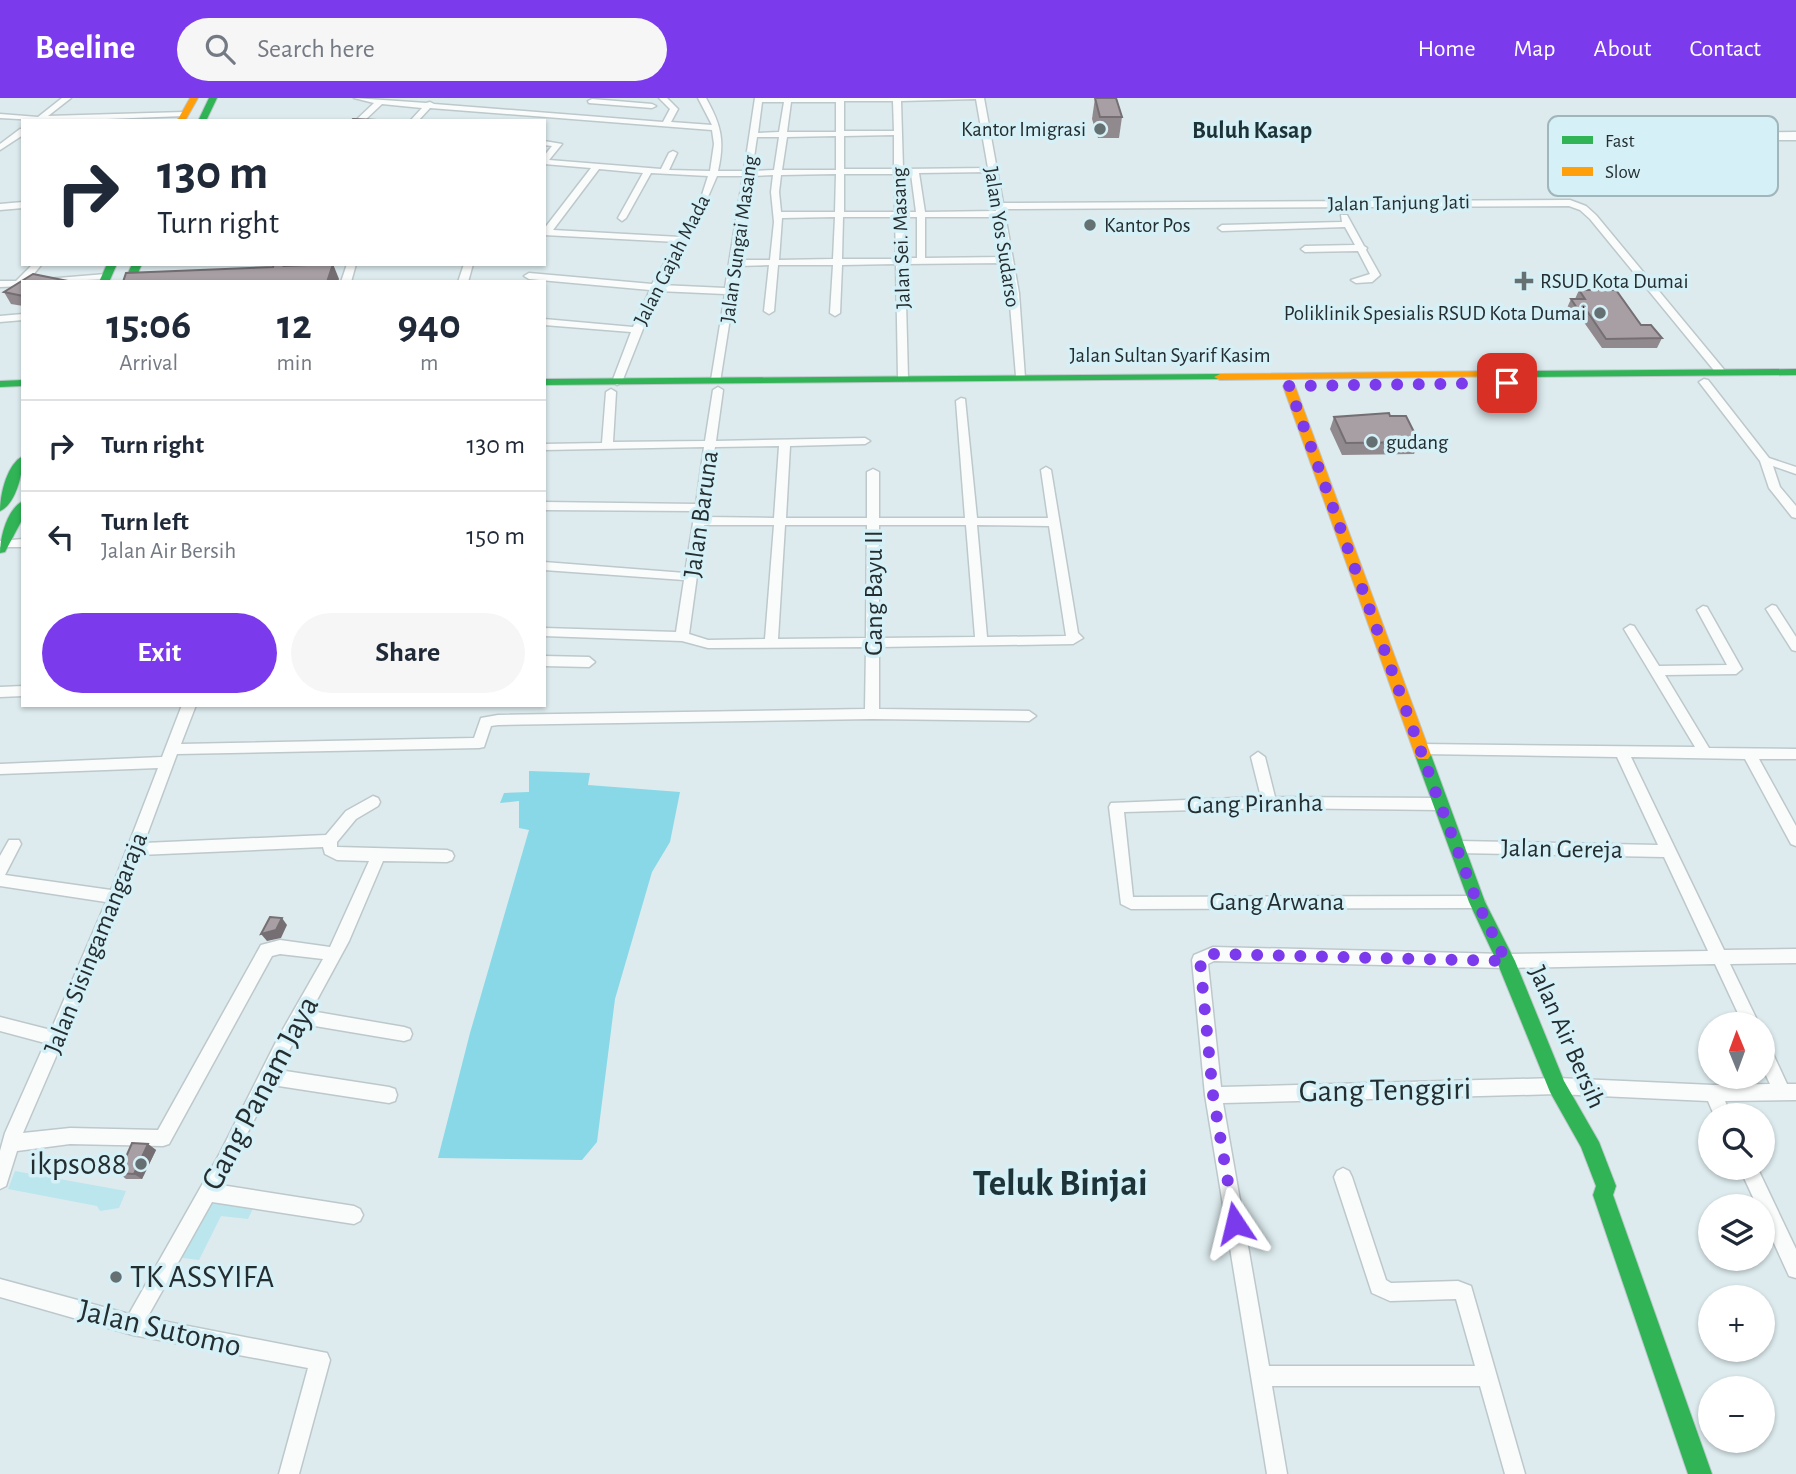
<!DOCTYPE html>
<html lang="en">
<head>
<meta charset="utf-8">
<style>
  :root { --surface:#fff; --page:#f6f6f7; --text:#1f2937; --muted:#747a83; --line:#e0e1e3; --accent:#7c3aed }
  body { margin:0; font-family:"Alegreya Sans",sans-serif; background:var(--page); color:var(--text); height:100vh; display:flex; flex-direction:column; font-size:26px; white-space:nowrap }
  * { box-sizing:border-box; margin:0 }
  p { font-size:23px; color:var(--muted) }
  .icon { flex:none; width:38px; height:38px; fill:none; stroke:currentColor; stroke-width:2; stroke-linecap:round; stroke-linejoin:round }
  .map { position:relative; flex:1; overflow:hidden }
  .panel { position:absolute; left:21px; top:182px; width:525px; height:427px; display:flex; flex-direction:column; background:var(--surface); border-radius:0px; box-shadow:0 2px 5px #0004 }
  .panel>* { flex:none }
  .top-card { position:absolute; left:21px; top:21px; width:525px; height:147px; border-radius:0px; box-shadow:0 2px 5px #0004; background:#fff; color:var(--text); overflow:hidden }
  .needle { width:46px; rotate:359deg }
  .tools { position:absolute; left:1698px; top:914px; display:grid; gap:14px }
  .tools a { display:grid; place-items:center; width:77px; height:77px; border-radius:50%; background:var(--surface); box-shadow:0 2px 5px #0004; font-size:35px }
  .pin { position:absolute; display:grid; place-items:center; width:60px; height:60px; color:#fff; margin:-30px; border-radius:14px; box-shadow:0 4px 10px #0006 }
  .me { position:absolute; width:77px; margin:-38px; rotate:350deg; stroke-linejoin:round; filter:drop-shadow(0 0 5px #0008) }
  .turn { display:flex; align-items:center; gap:24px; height:147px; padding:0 21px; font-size:32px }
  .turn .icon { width:91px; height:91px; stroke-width:2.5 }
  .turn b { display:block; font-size:49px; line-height:60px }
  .eta { display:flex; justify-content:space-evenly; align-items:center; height:119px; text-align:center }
  .eta b { font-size:42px; font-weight:600; line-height:49px }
  .action { display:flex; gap:14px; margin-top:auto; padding:14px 21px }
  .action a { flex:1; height:80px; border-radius:42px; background:var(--accent); color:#fff; font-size:28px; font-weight:600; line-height:80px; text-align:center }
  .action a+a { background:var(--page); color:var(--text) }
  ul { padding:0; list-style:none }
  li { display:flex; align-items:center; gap:21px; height:91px; padding:0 21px; border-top:2px solid var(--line) }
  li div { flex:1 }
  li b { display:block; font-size:26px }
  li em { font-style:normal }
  header { display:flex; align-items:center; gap:42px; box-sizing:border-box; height:98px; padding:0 35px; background:var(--accent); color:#fff }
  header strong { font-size:33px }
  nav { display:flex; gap:38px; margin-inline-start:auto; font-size:24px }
  .search { width:490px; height:63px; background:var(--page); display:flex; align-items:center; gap:18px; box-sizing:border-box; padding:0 24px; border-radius:38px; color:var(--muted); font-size:26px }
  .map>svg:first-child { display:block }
  .green { fill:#bbe6ee }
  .water { fill:#89d8e7 }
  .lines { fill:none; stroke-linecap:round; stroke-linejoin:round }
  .street-casing { stroke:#bdc8cb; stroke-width:3 }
  .fast-casing { stroke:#bdc8cb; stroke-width:2 }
  .slow-casing { stroke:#bdc8cb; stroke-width:2 }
  .street { fill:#fafcfc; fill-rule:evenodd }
  .fast { fill:#30b455; fill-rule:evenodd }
  .slow { fill:#ff9f0a; fill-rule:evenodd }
  .wall { fill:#90898d }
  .shaded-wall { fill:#756f73 }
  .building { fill:#a79fa4; stroke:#756f73; stroke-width:2 }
  .route { stroke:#7c3aed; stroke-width:12; stroke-dasharray:0 21.6 }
  .poi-dot { fill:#657072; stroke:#d5f0f6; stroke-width:2.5 }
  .labels { text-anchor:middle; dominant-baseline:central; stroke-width:7; stroke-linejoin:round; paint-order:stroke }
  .far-poi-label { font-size:21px; fill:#242e30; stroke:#d5f0f6; text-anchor:start }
  .far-street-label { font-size:21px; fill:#242e30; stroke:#d5f0f6 }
  .far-quarter-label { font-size:24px; font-weight:bold; fill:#1d3338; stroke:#d5f0f6 }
  .street-label { font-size:26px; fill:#242e30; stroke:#d5f0f6 }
  .near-street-label { font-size:32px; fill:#242e30; stroke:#d5f0f6 }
  .near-poi-label { font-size:32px; fill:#242e30; stroke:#d5f0f6; text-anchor:end }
  .near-quarter-label { font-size:37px; font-weight:bold; fill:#1d3338; stroke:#d5f0f6 }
  .key { fill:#d5f0f6; stroke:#a0b6bb; stroke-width:2 }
  .key-label { font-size:19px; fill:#242e30 }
</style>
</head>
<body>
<header>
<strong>Beeline</strong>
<div class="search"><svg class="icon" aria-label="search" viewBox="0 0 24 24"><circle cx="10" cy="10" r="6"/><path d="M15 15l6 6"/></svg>Search here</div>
<nav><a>Home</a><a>Map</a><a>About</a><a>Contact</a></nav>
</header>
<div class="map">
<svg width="1796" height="1376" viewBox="0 0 1796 1376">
  <rect width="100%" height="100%" fill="#ddebee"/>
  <g class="green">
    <polygon points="15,1073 126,1093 119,1110 100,1113 97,1108 8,1091"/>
    <polygon points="209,1099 255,1106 248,1121 221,1118 199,1162 175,1159"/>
  </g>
  <polygon class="water" points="529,673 590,675 588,687 680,694 670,744 652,774 615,901 597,1044 582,1062 438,1060 470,935 529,732 519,730 519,703 500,705 504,695 529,694"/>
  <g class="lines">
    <defs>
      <g id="street">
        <polygon points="62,0 71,0 48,18 184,14 188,16 184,18 55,23 0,20 0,16 38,19"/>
        <path d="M354,0L426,5L430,4L434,6L663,24L670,11L659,0H667L678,11L671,24L712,27L698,0H706C721,27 725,42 718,73H744L755,0H984L1003,105L1570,102L1586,108L1596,117L1726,274L1717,276L1590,121L1580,112L1569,108L1004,111L1019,195L1025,280L1016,278L1009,195L1004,165L905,166L908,280L903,283L898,280L896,166L842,167L840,215L835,218L830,215L833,167H778L774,213L769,216L764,213L769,167L738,168L735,191L737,193L734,195L720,284L711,282L725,196L658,193L622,284L617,287L612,284L631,234L544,227V221L633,229L650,192L529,181L524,178L529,175L652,186L677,144L544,137V131L591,70L544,66V58L552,48L544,47V43L562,46L549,62L661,71L669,55L673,53L677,55L669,72L710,73L714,46L712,32L430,10L418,23H410L422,10L382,6L364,23H355L374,5ZM976,1L988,70L903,71L901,3ZM844,3H893L894,33H844ZM762,4H784L779,34L758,35ZM791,4H836V34H787ZM894,37V71H844V38ZM836,38V72H782L787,39ZM757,39H779L774,72L752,73ZM599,71L643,75L618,120L622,123L626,120L651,75L708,78L702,97L680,139L553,132ZM989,74L996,113L925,114L919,75ZM836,76L835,114H781L779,94L781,77ZM844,76H895V114H844ZM903,76H911L916,114H904ZM773,77L771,94L774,124L770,162H739L751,78ZM717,78H743L725,190L661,187L698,122ZM835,119L833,161L779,162L782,120ZM843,119H895L896,161H842ZM904,119H917V160H905ZM925,119H996L1003,159L925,160Z"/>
        <polygon points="592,1 652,6 656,8 652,10 589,5 588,3"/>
        <polygon points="20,31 23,31 23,37 0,52 0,46"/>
        <polygon points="1796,34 1796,42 1607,43 1595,38 1599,36"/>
        <polygon points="23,104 23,110 0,112 0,106"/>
        <polygon points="1341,117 1347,117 1364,148 1367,150 1366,152 1380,177 1372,184 1356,185 1351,182 1370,176 1358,153 1305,154 1301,151 1305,148 1355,147 1345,129 1222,133 1218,130 1222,127 1342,124"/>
        <polygon points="33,166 42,166 27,184 23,184 23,188 0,189 0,183 16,183"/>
        <polygon points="347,166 356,166 351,184 341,184"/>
        <polygon points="464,166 473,166 468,184 458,184"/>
        <polygon points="106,176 109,177 109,181 42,184 46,181"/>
        <polygon points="23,216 23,222 0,224 0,218"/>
        <polygon points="1704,281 1708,282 1769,360 1796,369 1796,376 1773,368 1780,389 1796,408 1796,420 1792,419 1769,390 1760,363 1699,284"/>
        <path d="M718,289L723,292L716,343L865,340L870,343L865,346L790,348L786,420H867V374L873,371L879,374V420H965L956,303L961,300L965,301L977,420H1048L1041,372L1046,369L1051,372L1078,535L1083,540L1073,546L879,549V611L1029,613L1036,618L1029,623L872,621L498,627L491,628L484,649L479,650L177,656L144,745L326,737L346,713L373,698L378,700L380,704L378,708L356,721L337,744V749L447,752L452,754L454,758L452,762L447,764L383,763L349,843L311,913L404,929L410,931L412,936L410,941L404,943L303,926L279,972L389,989L395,991L397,997L395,1003L389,1005L272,987L221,1087L354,1108L360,1111L363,1117L360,1123L354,1126L212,1104L147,1220L327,1255L330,1262L299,1376H279L308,1270L133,1237L0,1199V1181L129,1216L220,1055L278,940L323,861L280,856L272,858L169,1046L163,1048L70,1046L17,1053L6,1088L0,1091V1053L5,1035L45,945L0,933V919L51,932L106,804L0,788V758L9,742H19L21,746L5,777L111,792L158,670L0,676V666L162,659L182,607H196L181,646L474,640L481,620L498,617L865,611L866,549L708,550L682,543L544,538V530L676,534L684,482L544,472V464L685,475L695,413L544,412V404L696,406L704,349L544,352V346L602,345L606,294L611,291L616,294L613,344L705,343L713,292ZM779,348L774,420L705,419L715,349ZM704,427H774L765,541L708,542L689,536ZM785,427H867L866,540L778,541ZM879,427H966L975,539L879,540ZM977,427L1049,428L1066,538L987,539ZM323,749L325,756L337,762L369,763L330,849L280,842L261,847L158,1032L70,1030L23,1035L61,947L66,941L65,938L111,833L139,757Z"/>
        <polygon points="23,441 23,449 0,449 0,443"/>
        <polygon points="1772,507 1776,508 1796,539 1796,553 1792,552 1766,511"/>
        <polygon points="1703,508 1707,509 1742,571 1736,576 1665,577 1709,650 1796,651 1796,661 1759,661 1796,728 1796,748 1791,746 1745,661 1631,659 1724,852 1796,851 1796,865 1730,866 1759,926 1743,926 1715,866 1506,870 1214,863 1208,866 1221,989 1557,980 1713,987 1770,986 1762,969 1762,943 1768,945 1787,986 1796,986 1796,1002 1725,1003 1731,1017 1714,1017 1708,1003 1557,996 1223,1005 1269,1268 1475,1268 1456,1201 1390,1203 1372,1195 1334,1079 1337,1073 1343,1070 1349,1073 1352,1079 1386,1182 1391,1185 1458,1183 1471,1188 1525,1376 1505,1376 1480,1288 1272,1288 1287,1376 1267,1376 1205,997 1192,862 1194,857 1213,849 1506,856 1708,853 1664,759 1457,755 1452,753 1450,749 1452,745 1457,743 1658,747 1617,659 1421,656 1414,651 1421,646 1695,649 1624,531 1630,527 1634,528 1659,568 1727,567 1697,512"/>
        <polygon points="544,558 589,559 595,564 589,569 544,568"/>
        <polygon points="23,588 23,598 0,599 0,589"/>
        <polygon points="1258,654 1265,659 1275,699 1440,700 1445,702 1447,706 1445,710 1440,712 1269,710 1124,714 1133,799 1477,798 1482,800 1485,804 1482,808 1477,810 1131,811 1121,806 1109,709 1111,705 1261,699 1251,659"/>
        <polygon points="1739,1069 1757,1069 1796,1151 1796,1180 1789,1178 1762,1119 1762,1108 1757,1108"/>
      </g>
      <g id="fast">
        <polygon points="209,0 217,0 206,23 198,23"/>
        <polygon points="107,166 117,166 109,184 99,184"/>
        <polygon points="132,166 142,166 134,184 124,184"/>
        <polygon points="1796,271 1796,277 1511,279 1505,276 1511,273"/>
        <polygon points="1220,276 1226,279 1224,281 544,287 544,281"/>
        <polygon points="23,282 23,288 0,289 0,283"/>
        <path d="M23,358C23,375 16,406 0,413C0,396 7,366 23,358Z"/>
        <path d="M23,403V420L5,454L0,455C0,439 7,411 23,403Z"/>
        <polygon points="1423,651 1431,657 1485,804 1515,863 1564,983 1599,1044 1616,1088 1613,1097 1712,1376 1688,1376 1593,1097 1596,1088 1581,1049 1550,994 1497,864 1469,804 1415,657"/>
      </g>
      <g id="slow">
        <polygon points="190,0 198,0 185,23 177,23"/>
        <polygon points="1511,273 1517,276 1515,278 1220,282 1214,279 1220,276"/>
        <polygon points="1289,285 1295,288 1431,657 1428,661 1418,661 1415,657 1283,288"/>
      </g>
    </defs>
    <use href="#street" class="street-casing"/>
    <use href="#fast" class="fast-casing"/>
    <use href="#slow" class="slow-casing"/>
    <use href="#street" class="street"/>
    <use href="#fast" class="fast"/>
    <use href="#slow" class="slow"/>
  </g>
  <g class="wall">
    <polygon points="1095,0 1122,19 1119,40 1098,40 1092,21"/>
    <polygon points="33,176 68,184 23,184 23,208 11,206 4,194"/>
    <polygon points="1579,192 1641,227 1662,240 1657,250 1602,250 1583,223 1575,223 1567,210 1571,201 1575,201"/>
    <polygon points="1390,318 1419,344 1414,356 1342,357 1330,331 1334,319"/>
    <polygon points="148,1046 156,1052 142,1081 126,1081 119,1075"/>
  </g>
  <g class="shaded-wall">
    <polygon points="333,166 339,181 338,184 327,184"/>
    <polygon points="282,820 287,827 281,840 267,843 261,836"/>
    <polygon points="148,1046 156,1052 142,1081 134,1076"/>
  </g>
  <g class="building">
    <polygon points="1095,0 1116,0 1122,19 1100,19"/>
    <polygon points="353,21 375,22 374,23 351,23"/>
    <polygon points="274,166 285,166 284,168 333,166 327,184 123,184 126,175 273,169"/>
    <polygon points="33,176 68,183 23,184 23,198 4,194"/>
    <polygon points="1579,192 1616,192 1641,227 1651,227 1662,240 1606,241 1587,213 1579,213 1571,201 1585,201"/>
    <polygon points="1389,315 1390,318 1406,318 1419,344 1346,345 1334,319"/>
    <polygon points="270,819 282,820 276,832 261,836"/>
    <polygon points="132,1045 148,1046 134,1076 119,1075"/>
  </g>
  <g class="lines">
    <polyline class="route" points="1235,1125 1213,997 1200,862 1213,856 1506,863 1477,804 1436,695 1289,288 1507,285"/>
  </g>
  <g class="poi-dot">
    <circle cx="1100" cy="31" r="7"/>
    <circle cx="1090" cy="127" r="7"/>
    <path d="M1520.5 172.5h7v7h7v7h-7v7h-7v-7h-7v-7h7z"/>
    <circle cx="1600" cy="215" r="7"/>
    <circle cx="1372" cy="344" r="7"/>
    <circle cx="141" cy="1066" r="7"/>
    <circle cx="116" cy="1179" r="7"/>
  </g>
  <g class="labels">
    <g class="far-poi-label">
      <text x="1086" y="31" text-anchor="end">Kantor Imigrasi</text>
      <text x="1104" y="127">Kantor Pos</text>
      <text x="1540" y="183">RSUD Kota Dumai</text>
      <text x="1586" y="215" text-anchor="end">Poliklinik Spesialis RSUD Kota Dumai</text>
      <text x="1386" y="344">gudang</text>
    </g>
    <g class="far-street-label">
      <text transform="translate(1399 105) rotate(-1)">Jalan Tanjung Jati</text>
      <text transform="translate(1002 139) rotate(81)">Jalan Yos Sudarso</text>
      <text transform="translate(901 140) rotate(-92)">Jalan Sei. Masang</text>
      <text transform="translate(739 141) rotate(-82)">Jalan Sungai Masang</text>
      <text transform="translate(672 162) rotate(-63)">Jalan Gajah Mada</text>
      <text x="1170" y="257">Jalan Sultan Syarif Kasim</text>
    </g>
    <g class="far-quarter-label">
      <text x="1252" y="33">Buluh Kasap</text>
    </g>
    <g class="street-label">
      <text transform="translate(701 416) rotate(-82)">Jalan Baruna</text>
      <text transform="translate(874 495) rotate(-90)">Gang Bayu II</text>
      <text transform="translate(1255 706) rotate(-1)">Gang Piranha</text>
      <text transform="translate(1562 751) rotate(1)">Jalan Gereja</text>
      <text x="1277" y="804">Gang Arwana</text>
      <text transform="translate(96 845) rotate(-68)">Jalan Sisingamangaraja</text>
      <text transform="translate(1567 939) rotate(66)">Jalan Air Bersih</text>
    </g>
    <g class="near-street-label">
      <text transform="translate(1385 992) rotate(-1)">Gang Tenggiri</text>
      <text transform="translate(260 995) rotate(-62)">Gang Panam Jaya</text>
      <text transform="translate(160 1230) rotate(13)">Jalan Sutomo</text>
    </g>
    <g class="near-poi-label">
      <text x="127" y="1066">ikps088</text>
      <text x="130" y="1179" text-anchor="start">TK ASSYIFA</text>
    </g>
    <g class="near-quarter-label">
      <text x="1060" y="1085">Teluk Binjai</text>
    </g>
  </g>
  <rect x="1548" y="18" width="230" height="80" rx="10" class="key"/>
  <rect x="1562" y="38" width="31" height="8" fill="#30b455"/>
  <rect x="1562" y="69" width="31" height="9" fill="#ff9f0a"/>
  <g class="key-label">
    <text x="1605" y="49">Fast</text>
    <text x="1605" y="80">Slow</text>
  </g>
</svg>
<div class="tools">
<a><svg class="needle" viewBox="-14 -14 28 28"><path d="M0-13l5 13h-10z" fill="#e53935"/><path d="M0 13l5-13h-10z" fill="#747a83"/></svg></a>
<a><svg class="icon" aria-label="search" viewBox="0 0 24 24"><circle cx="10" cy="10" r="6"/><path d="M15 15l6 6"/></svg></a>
<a><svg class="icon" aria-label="layers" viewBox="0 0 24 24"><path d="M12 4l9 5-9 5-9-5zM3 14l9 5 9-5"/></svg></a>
<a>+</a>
<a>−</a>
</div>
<div class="pin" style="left:1507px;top:285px;background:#d93025"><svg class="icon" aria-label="arrive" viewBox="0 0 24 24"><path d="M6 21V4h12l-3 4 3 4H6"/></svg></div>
<svg class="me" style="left:1235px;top:1125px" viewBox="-20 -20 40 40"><path d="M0-17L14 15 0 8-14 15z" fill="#7c3aed" stroke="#fff" stroke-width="4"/></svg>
<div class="top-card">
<div class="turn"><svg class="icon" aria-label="right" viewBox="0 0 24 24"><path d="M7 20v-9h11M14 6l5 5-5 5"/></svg><div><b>130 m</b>Turn right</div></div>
</div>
<section class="panel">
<div class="eta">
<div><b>15:06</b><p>Arrival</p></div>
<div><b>12</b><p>min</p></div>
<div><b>940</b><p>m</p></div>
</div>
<ul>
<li><svg class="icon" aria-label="right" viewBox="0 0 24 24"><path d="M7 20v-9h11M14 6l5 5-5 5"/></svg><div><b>Turn right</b></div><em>130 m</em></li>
<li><svg class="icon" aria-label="left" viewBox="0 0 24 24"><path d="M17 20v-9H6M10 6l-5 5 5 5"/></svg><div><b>Turn left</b><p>Jalan Air Bersih</p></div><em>150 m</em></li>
</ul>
<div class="action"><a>Exit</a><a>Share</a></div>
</section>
</div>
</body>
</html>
